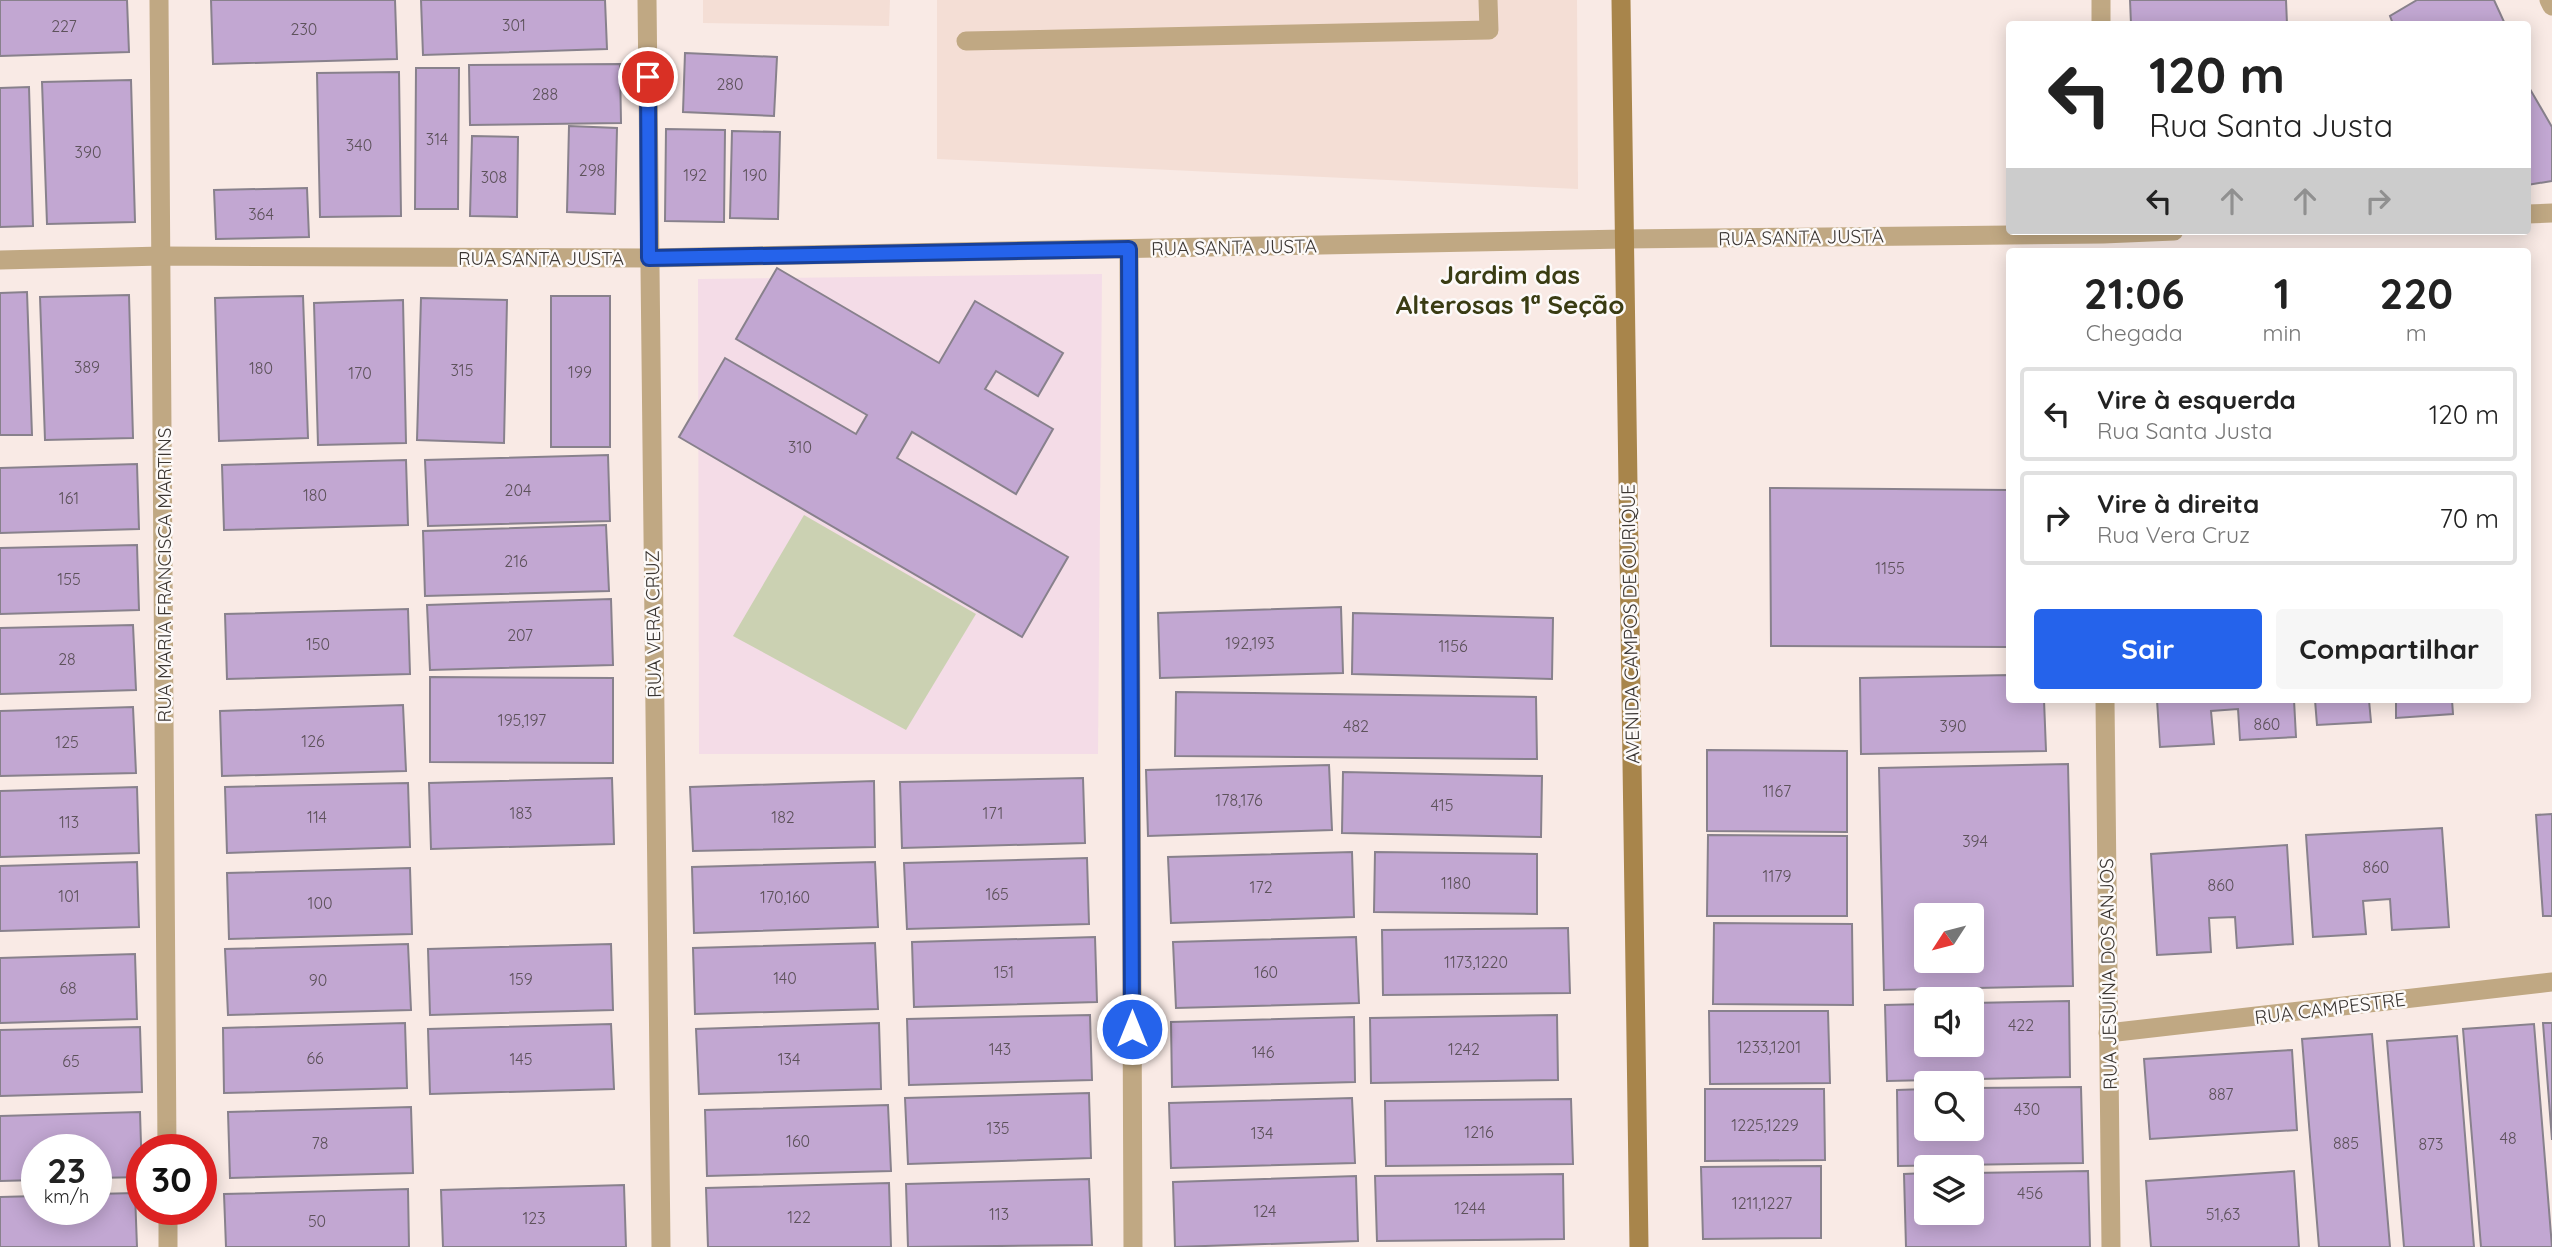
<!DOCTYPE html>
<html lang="pt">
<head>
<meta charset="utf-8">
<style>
  :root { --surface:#fff; --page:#f6f6f6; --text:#222; --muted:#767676; --line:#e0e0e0; --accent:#2563eb }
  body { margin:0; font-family:Quicksand,sans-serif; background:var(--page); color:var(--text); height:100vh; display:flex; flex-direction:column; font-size:26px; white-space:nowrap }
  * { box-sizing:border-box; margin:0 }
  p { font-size:23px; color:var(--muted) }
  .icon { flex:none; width:38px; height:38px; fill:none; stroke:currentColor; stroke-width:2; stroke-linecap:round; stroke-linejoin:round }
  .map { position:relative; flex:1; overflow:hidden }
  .side { position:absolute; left:2006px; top:248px; width:525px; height:455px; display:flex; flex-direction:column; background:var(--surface); border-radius:7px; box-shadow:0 4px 18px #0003 }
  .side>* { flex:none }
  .top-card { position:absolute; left:2006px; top:21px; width:525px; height:214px; border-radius:7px; box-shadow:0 4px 18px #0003; background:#fff; color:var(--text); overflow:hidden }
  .needle { width:46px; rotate:234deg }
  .buttons { position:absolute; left:1914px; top:903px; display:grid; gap:14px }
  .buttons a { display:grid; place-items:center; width:70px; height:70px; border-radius:7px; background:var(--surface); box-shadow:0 4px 18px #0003; font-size:35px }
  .speed { position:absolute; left:21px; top:1134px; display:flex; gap:14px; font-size:35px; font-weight:700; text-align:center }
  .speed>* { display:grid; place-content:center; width:91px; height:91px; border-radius:50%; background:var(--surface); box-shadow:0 4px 18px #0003; line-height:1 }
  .speed small { font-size:18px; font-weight:400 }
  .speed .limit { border:10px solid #d22; background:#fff; color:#111 }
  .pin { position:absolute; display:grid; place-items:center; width:60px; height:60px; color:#fff; margin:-30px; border:4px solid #fff; border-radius:50%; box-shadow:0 2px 7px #0007 }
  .me { position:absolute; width:77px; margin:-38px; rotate:0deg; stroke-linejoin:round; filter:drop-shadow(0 0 5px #0008) }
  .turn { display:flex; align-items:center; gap:24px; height:147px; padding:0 28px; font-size:32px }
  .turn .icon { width:91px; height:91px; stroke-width:2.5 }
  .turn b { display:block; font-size:49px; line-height:60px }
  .lanes { display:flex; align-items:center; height:66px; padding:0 28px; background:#0003; justify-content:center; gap:35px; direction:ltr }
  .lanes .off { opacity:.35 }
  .eta { display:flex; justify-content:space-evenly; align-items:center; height:119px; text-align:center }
  .eta b { font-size:42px; font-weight:800; line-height:49px }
  .cta { display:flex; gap:14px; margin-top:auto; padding:14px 28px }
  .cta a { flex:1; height:80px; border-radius:7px; background:var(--accent); color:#fff; font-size:28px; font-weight:800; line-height:80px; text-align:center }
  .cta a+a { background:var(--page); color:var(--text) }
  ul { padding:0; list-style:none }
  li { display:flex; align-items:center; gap:21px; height:94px; margin:0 14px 10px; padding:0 14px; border:4px solid var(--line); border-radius:7px }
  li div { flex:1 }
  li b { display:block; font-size:26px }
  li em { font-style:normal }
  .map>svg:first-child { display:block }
  .built { fill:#f4ded5 }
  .education { fill:#f4dce7 }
  .green { fill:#cbd1b2 }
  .building { fill:#c2a7d2; stroke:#88818c; stroke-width:2; fill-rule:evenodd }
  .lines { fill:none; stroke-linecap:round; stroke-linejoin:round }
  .service { stroke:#c0a883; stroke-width:19 }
  .minor { stroke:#c0a883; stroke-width:19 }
  .secondary { stroke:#a8854b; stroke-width:19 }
  .route-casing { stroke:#184099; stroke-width:18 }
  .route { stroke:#2563eb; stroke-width:12 }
  .labels { text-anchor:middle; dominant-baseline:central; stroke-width:5; stroke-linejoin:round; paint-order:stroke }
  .number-label { font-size:16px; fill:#5d525b }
  .street-label { font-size:19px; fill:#3b3633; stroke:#fdfaf9 }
  .district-label { font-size:26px; font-weight:bold; fill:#3a3c13; stroke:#fdfaf9 }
</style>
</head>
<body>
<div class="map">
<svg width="2552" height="1247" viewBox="0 0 2552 1247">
  <rect width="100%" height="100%" fill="#f9eae5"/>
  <g class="built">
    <polygon points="703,0 890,0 889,26 703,23"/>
    <polygon points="937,0 1577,0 1578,189 937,159"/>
  </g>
  <polygon class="education" points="1102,274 1098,754 699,754 698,279"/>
  <polygon class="green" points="804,515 976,614 906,730 733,636"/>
  <g class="building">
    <polygon points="0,0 127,0 129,52 0,56"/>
    <polygon points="211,0 395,0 397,59 213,64"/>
    <polygon points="421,0 605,0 607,49 423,55"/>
    <polygon points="2130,0 2286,0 2287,24 2131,24"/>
    <polygon points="2417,0 2494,0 2505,24 2393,24 2390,16"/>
    <polygon points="685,53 777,57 774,116 683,112"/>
    <polygon points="620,64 621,123 470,125 469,65"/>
    <polygon points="416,68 459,68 458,209 415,209"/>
    <polygon points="399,72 401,216 320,217 317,73"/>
    <polygon points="131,80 135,222 47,224 42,82"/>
    <polygon points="2527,84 2552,127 2552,181 2527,185"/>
    <polygon points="29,87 33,226 0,227 0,88"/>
    <polygon points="569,126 617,128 615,214 567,212"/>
    <polygon points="666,129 725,130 724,222 665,221"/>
    <polygon points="732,131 780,132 778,219 730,218"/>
    <polygon points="472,136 518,137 517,217 470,216"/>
    <polygon points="307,188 309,237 216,239 214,190"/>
    <polygon points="777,268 939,363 975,301 1063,353 1038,396 996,371 985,389 1053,429 1016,494 912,432 897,458 1068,557 1022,637 679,437 725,358 856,434 867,415 736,339"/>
    <polygon points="27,292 32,435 0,435 0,293"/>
    <polygon points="129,295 133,438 45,440 40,297"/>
    <polygon points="303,296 308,438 219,441 215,298"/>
    <rect x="551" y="296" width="59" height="151"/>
    <polygon points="421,298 507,300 504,443 417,440"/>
    <polygon points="403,300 406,443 318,445 314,303"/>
    <polygon points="608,455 610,521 428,526 425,460"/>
    <polygon points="406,460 408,525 224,530 222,465"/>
    <polygon points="137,464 139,529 0,533 0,468"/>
    <polygon points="1770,488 2009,490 2009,647 1771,646"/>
    <polygon points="606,525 609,591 425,596 423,531"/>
    <polygon points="137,545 139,610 0,614 0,548"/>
    <polygon points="611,599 613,665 430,670 427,605"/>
    <polygon points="1341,607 1343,673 1160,678 1158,613"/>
    <polygon points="408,609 410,674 227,679 225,614"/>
    <polygon points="1353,613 1553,618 1552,679 1352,674"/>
    <polygon points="133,625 136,690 0,694 0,628"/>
    <polygon points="2009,675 2009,700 2044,700 2046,751 1861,754 1860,678"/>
    <polygon points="430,677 613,678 613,763 430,762"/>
    <polygon points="1176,692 1536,697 1537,759 1175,756"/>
    <polygon points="2157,700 2294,700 2296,737 2240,740 2238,709 2211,711 2214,744 2160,747"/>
    <polygon points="2315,700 2369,700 2371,722 2317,725"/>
    <polygon points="2396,700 2452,700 2453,714 2396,718"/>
    <polygon points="403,705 406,771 222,776 220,711"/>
    <polygon points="133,707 136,773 0,776 0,711"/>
    <polygon points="1707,750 1847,751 1847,832 1707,831"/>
    <path d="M2068,764L2073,986L1884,990L1879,768ZM1927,915H1972V961H1927Z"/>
    <polygon points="1329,765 1332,830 1148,836 1146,770"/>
    <polygon points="1343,772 1542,776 1541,837 1342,833"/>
    <polygon points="612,778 614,844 431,849 429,783"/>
    <polygon points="1083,778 1085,843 902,848 900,782"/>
    <polygon points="874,781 875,847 693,851 690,787"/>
    <polygon points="408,783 410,847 227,853 225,787"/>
    <polygon points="137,787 139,853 0,857 0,791"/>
    <polygon points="2552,814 2552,916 2543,916 2536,815"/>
    <polygon points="2442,828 2449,927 2392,930 2390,899 2363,901 2366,934 2313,937 2306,835"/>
    <polygon points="1708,835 1847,836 1847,916 1707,916"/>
    <polygon points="2287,845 2293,944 2237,948 2235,917 2209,918 2211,952 2157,955 2151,854"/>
    <polygon points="1352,852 1354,917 1171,923 1168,857"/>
    <polygon points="1375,852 1537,854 1537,914 1374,912"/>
    <polygon points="1087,858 1089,924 907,929 904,863"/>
    <polygon points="137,862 139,927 0,931 0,866"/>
    <polygon points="875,862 878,927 694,933 692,867"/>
    <polygon points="410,868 412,934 229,939 227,873"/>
    <polygon points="1714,923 1852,924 1853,1005 1713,1004"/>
    <polygon points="1568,928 1570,993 1383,995 1382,930"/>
    <polygon points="1095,937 1097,1002 914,1007 912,942"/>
    <polygon points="1356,937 1359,1003 1176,1008 1173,942"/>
    <polygon points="875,943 878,1009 695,1014 693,948"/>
    <polygon points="408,944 411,1010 228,1015 225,949"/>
    <polygon points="611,944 613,1010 430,1015 428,949"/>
    <polygon points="135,954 137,1019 0,1023 0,958"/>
    <polygon points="2069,1001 2070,1077 1887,1081 1885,1005 1927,1004 1927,1045 1972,1045 1972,1003"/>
    <polygon points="1709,1011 1828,1011 1830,1083 1710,1084"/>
    <polygon points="1090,1015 1092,1080 909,1085 907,1019"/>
    <polygon points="1557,1015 1558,1080 1371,1083 1370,1018"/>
    <polygon points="1354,1017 1355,1082 1172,1087 1171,1022"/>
    <polygon points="405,1023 407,1088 224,1093 223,1028"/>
    <polygon points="879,1023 881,1089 699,1094 696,1029"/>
    <polygon points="2543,1023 2552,1023 2552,1140"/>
    <polygon points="611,1024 614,1089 430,1094 428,1029"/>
    <polygon points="2534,1024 2552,1247 2481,1247 2463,1029"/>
    <polygon points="140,1027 142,1092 0,1096 0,1030"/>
    <polygon points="2372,1034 2390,1247 2319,1247 2302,1039"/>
    <polygon points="2457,1036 2474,1247 2404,1247 2387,1041"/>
    <polygon points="2292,1050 2297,1130 2150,1139 2144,1059"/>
    <polygon points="2081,1087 2083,1163 1898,1166 1897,1090 1927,1089 1927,1129 1972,1129 1972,1088"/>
    <polygon points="1705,1089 1824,1089 1825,1160 1705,1161"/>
    <polygon points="1089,1093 1091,1158 908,1164 905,1098"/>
    <polygon points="1352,1098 1355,1163 1171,1168 1169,1103"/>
    <polygon points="1571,1099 1573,1164 1386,1166 1385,1101"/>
    <polygon points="888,1105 891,1171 707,1176 705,1110"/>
    <polygon points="411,1107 413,1173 230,1178 228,1112"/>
    <polygon points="140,1112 142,1177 96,1178 96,1150 37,1150 37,1180 0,1181 0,1116"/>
    <polygon points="1821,1166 1821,1238 1703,1239 1701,1167"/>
    <polygon points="2088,1171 2090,1247 1906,1247 1904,1174 1927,1173 1927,1213 1972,1213 1972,1173"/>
    <polygon points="2294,1171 2299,1247 2151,1247 2146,1181"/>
    <polygon points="1563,1174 1564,1239 1377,1241 1375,1176"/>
    <polygon points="1356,1176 1358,1241 1175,1247 1173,1182"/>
    <polygon points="1089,1179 1092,1245 908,1247 906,1184"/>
    <polygon points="889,1183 891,1247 708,1247 706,1188"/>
    <polygon points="624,1185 626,1247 443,1247 441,1190"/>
    <polygon points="408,1189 409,1247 226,1247 224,1194"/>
    <polygon points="135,1193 137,1247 0,1247 0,1197 37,1196 37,1209 96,1209 96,1194"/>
  </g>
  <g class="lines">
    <polyline class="service" points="966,41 1489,30 1488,0"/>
    <g class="minor">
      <polyline points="159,0 167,1150"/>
      <polyline points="647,0 661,1247"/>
      <polyline points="2101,0 2101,24"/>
      <polyline points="2549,0 2552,6"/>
      <polyline points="2527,214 2552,213"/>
      <polyline points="1129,249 1133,1247"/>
      <polyline points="0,260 162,256 649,258 1624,239 2103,234 2174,231"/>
      <polyline points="2105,700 2111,1247"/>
      <polyline points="2108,1033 2552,982"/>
      <polyline points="168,1209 168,1247"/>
    </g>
    <polyline class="secondary" points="1621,0 1639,1247"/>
  </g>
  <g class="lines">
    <defs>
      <polyline id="route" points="648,77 649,258 1129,249 1132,1029"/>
    </defs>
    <use href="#route" class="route-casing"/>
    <use href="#route" class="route"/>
  </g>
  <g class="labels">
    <g class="number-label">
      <text x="514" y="25">301</text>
      <text x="64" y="26">227</text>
      <text x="304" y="29">230</text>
      <text x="730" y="84">280</text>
      <text x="545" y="94">288</text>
      <text x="437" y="139">314</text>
      <text x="359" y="145">340</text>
      <text x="88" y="152">390</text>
      <text x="592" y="170">298</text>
      <text x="695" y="175">192</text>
      <text x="755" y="175">190</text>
      <text x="494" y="177">308</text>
      <text x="261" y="214">364</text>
      <text x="87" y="367">389</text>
      <text x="261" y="368">180</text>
      <text x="462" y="370">315</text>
      <text x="580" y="372">199</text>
      <text x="360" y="373">170</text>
      <text x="800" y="447">310</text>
      <text x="518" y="490">204</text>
      <text x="315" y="495">180</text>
      <text x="69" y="498">161</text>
      <text x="516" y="561">216</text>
      <text x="1890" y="568">1155</text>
      <text x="69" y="579">155</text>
      <text x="520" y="635">207</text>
      <text x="1250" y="643">192,193</text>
      <text x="318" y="644">150</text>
      <text x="1453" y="646">1156</text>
      <text x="67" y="659">28</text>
      <text x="522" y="720">195,197</text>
      <text x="2267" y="724">860</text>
      <text x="1356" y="726">482</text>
      <text x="1953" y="726">390</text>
      <text x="313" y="741">126</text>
      <text x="67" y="742">125</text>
      <text x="1777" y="791">1167</text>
      <text x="1239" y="800">178,176</text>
      <text x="1442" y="805">415</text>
      <text x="521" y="813">183</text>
      <text x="993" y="813">171</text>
      <text x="317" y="817">114</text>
      <text x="783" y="817">182</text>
      <text x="69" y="822">113</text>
      <text x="1975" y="841">394</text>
      <text x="2376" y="867">860</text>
      <text x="1777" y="876">1179</text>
      <text x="1456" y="883">1180</text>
      <text x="2221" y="885">860</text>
      <text x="1261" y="887">172</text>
      <text x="997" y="894">165</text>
      <text x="69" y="896">101</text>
      <text x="785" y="897">170,160</text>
      <text x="320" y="903">100</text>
      <text x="1476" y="962">1173,1220</text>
      <text x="1004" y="972">151</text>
      <text x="1266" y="972">160</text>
      <text x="785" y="978">140</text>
      <text x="521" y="979">159</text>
      <text x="318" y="980">90</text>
      <text x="68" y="988">68</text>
      <text x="2021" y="1025">422</text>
      <text x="1769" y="1047">1233,1201</text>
      <text x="1000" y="1049">143</text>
      <text x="1464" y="1049">1242</text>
      <text x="1263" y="1052">146</text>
      <text x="315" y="1058">66</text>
      <text x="521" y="1059">145</text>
      <text x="789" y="1059">134</text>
      <text x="71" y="1061">65</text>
      <text x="2221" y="1094">887</text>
      <text x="2027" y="1109">430</text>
      <text x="1765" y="1125">1225,1229</text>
      <text x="998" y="1128">135</text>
      <text x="1479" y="1132">1216</text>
      <text x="1262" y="1133">134</text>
      <text x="2508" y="1138">48</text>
      <text x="798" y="1141">160</text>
      <text x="320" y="1143">78</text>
      <text x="2346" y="1143">885</text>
      <text x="2431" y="1144">873</text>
      <text x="2030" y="1193">456</text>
      <text x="1762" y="1203">1211,1227</text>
      <text x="1470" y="1208">1244</text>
      <text x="1265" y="1211">124</text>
      <text x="999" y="1214">113</text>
      <text x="2223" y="1214">51,63</text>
      <text x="799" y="1217">122</text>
      <text x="534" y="1218">123</text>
      <text x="317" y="1221">50</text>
    </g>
    <g class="street-label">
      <text transform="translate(1801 237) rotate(-1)">RUA SANTA JUSTA</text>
      <text transform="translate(1234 247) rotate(-1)">RUA SANTA JUSTA</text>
      <text x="541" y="258">RUA SANTA JUSTA</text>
      <text transform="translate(164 575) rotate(-90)">RUA MARIA FRANCISCA MARTINS</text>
      <text transform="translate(653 624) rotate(-91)">RUA VERA CRUZ</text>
      <text transform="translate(1630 624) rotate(-91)">AVENIDA CAMPOS DE OURIQUE</text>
      <text transform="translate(2108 974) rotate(-91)">RUA JESUÍNA DOS ANJOS</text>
      <text transform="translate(2330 1008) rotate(-7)">RUA CAMPESTRE</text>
    </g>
    <g class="district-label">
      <text x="1510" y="274">Jardim das<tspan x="1510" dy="30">Alterosas 1ª Seção</tspan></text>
    </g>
  </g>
</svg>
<div class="buttons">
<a><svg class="needle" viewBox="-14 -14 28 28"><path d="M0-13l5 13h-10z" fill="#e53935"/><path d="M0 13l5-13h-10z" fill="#767676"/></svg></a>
<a><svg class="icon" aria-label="sound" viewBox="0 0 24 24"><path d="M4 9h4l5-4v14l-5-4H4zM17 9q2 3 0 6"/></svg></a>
<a><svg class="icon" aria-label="search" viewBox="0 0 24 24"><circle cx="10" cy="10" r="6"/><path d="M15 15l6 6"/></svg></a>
<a><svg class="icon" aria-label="layers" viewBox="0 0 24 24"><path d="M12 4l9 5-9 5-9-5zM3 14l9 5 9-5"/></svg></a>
</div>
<div class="speed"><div>23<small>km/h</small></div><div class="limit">30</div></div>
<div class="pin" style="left:648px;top:77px;background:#d93025"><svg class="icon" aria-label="arrive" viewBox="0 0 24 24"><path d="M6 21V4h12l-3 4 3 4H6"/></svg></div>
<svg class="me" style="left:1132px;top:1029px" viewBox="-20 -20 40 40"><circle r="17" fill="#2563eb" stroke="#fff" stroke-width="3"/><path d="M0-11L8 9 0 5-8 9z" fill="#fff"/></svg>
<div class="top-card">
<div class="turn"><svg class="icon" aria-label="left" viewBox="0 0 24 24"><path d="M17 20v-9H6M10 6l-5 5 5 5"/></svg><div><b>120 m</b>Rua Santa Justa</div></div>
<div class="lanes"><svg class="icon" aria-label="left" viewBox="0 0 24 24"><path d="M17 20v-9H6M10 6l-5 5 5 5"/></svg><svg class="icon off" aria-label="ahead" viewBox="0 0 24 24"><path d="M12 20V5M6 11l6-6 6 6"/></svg><svg class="icon off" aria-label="ahead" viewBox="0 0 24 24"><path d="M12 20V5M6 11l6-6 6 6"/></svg><svg class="icon off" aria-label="right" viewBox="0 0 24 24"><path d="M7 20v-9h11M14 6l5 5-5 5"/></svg></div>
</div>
<section class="side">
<div class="eta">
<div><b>21:06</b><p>Chegada</p></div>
<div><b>1</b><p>min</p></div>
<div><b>220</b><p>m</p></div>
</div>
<ul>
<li><svg class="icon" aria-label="left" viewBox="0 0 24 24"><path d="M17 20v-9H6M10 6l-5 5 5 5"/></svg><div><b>Vire à esquerda</b><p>Rua Santa Justa</p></div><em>120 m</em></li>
<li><svg class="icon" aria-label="right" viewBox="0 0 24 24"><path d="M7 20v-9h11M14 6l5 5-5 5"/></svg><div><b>Vire à direita</b><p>Rua Vera Cruz</p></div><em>70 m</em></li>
</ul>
<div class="cta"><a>Sair</a><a>Compartilhar</a></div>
</section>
</div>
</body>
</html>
